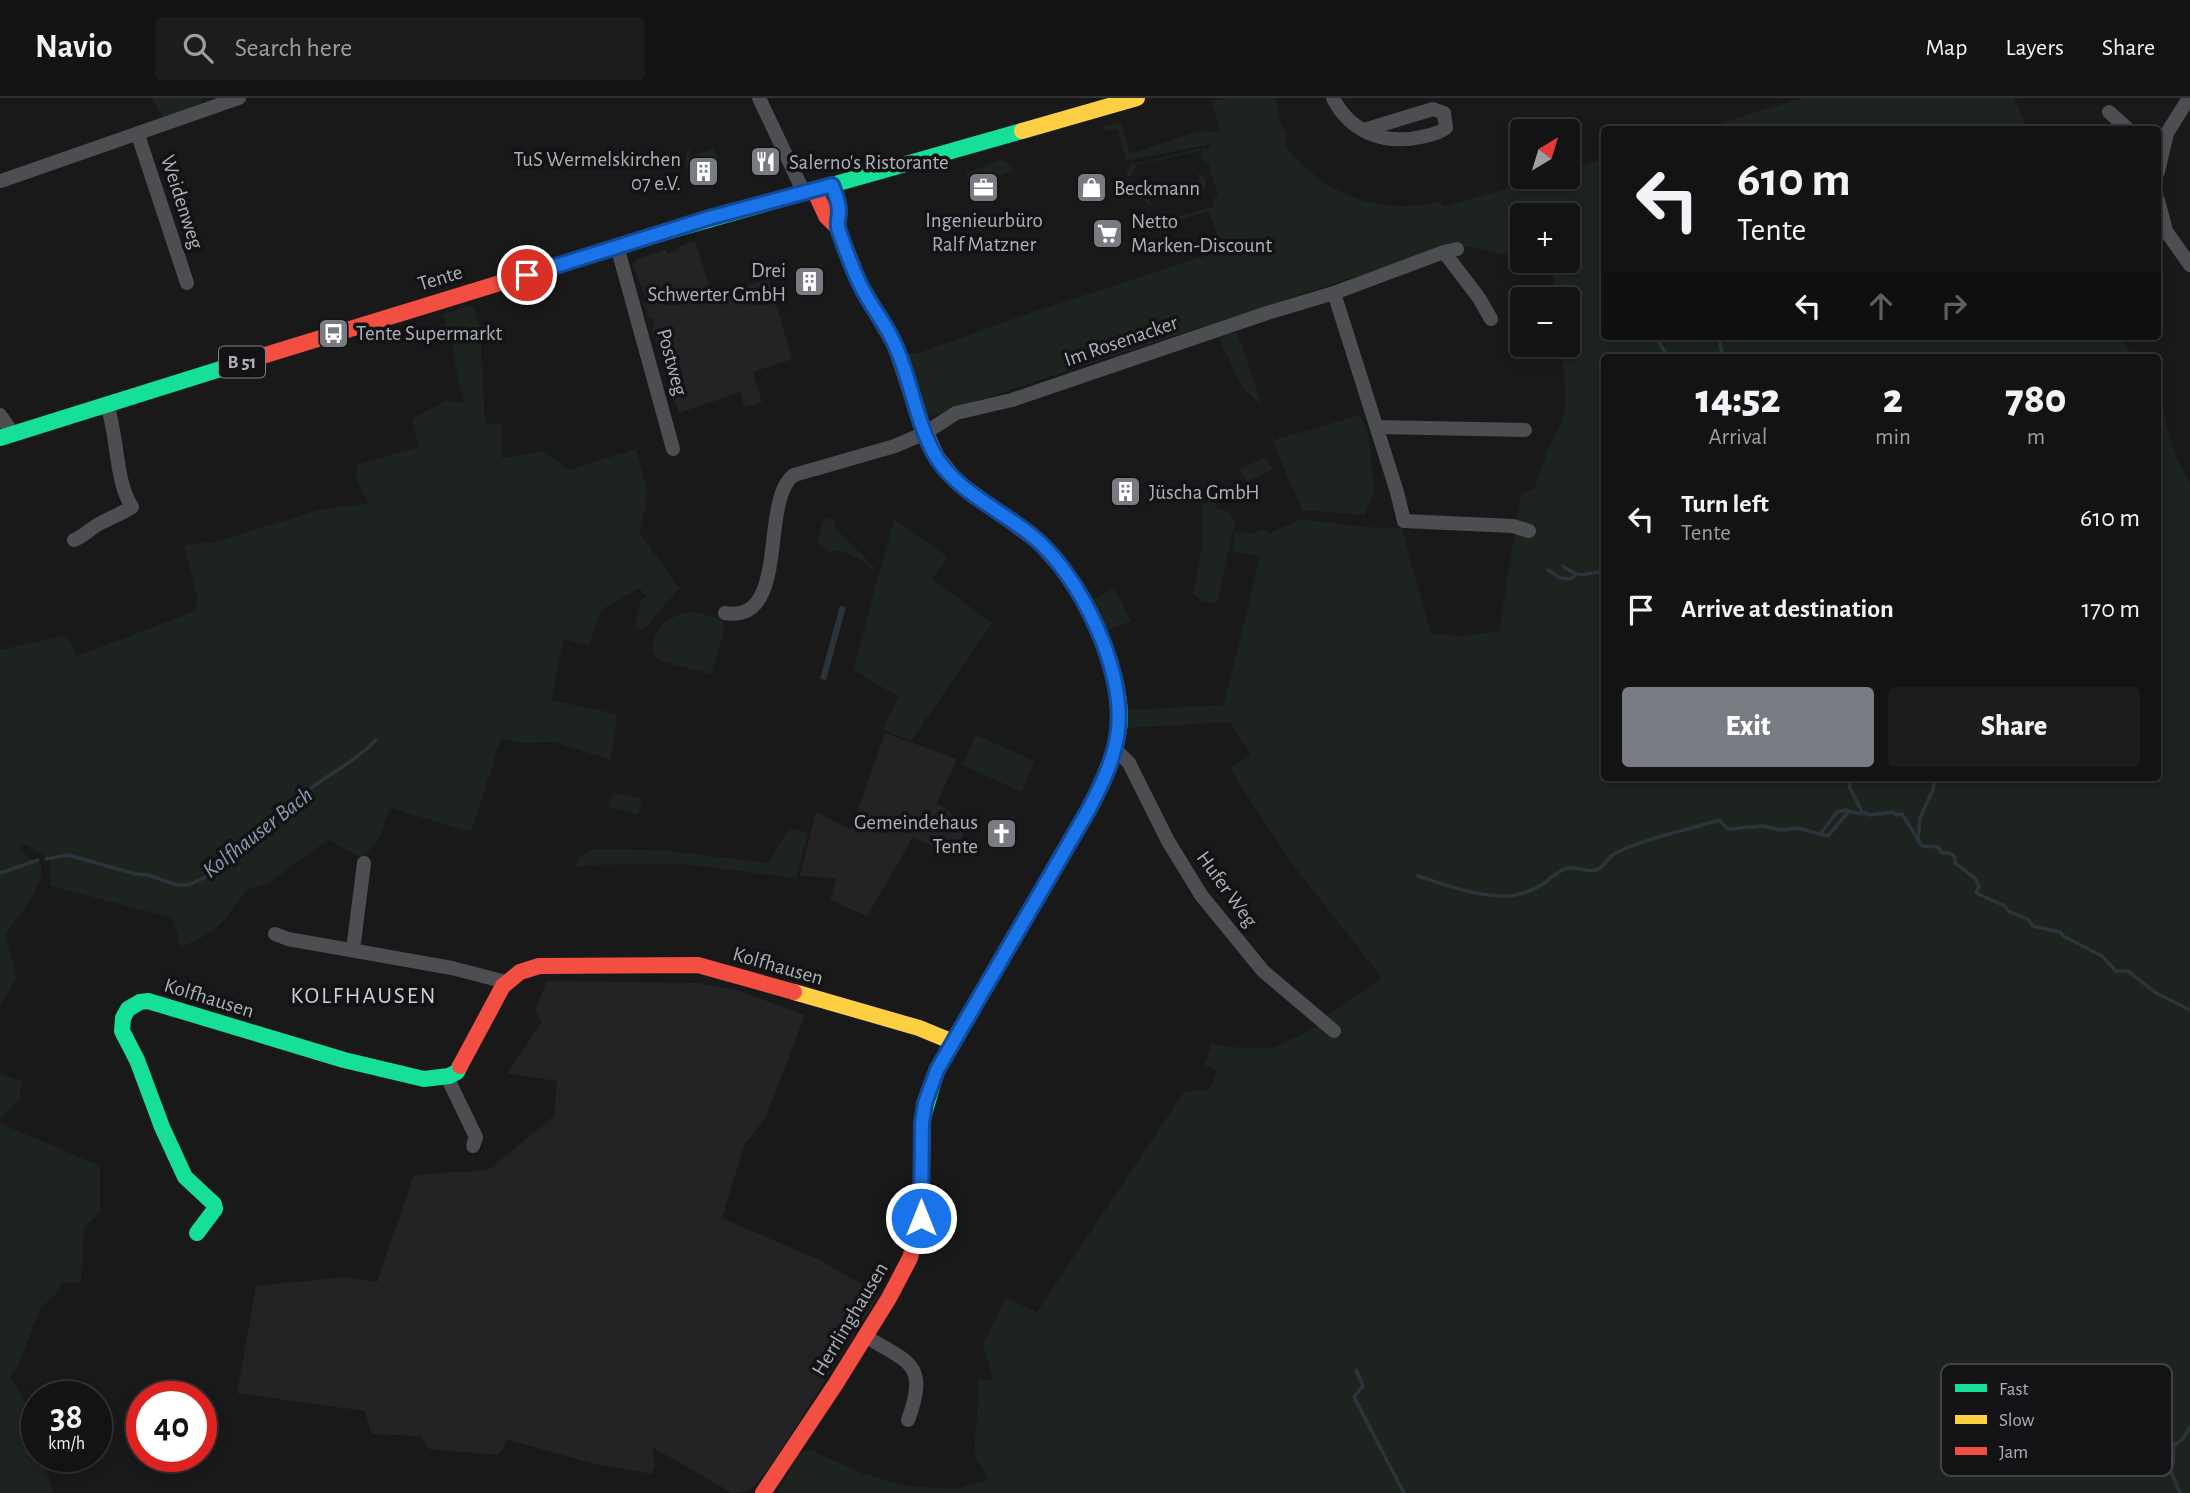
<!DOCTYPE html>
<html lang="en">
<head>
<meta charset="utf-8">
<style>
  :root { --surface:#131313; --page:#1c1c1c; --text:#f1f3f6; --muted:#9d9ea0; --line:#323233; --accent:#787b81 }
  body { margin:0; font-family:"Alegreya Sans",sans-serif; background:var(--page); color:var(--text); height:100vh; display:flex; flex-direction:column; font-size:26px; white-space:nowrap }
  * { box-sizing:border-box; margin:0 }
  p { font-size:23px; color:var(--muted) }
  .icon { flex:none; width:38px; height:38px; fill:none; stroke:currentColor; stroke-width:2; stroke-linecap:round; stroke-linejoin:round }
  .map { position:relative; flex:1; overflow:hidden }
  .side { position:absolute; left:1601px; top:256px; width:560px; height:427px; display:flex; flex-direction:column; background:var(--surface); border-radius:7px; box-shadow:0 4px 10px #0003,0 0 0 2px var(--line) }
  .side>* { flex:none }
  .banner { position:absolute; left:1601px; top:28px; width:560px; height:214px; border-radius:7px; box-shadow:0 4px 10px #0003,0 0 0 2px var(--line); background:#131313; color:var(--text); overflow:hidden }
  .needle { width:46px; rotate:38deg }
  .controls { position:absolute; left:1510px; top:21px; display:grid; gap:14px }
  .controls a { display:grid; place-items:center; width:70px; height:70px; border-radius:7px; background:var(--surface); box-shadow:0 4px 10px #0003,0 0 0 2px var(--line); font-size:35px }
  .speed { position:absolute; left:21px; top:1283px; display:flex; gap:14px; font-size:35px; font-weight:700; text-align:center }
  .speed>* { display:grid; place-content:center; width:91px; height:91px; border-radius:50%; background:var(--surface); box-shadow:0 4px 10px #0003,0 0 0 2px var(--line); line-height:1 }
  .speed small { font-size:18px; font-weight:400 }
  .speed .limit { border:10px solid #d22; background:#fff; color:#111 }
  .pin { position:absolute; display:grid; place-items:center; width:60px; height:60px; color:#fff; margin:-30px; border:4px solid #fff; border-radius:50%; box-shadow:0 2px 7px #0007 }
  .me { position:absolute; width:77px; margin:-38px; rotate:0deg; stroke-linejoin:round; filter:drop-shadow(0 0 5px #0008) }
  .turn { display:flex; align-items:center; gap:24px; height:147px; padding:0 21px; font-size:32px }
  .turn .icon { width:91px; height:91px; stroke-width:2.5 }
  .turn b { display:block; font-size:49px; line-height:60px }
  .lanes { display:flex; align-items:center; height:66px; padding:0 21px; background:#0003; justify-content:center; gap:35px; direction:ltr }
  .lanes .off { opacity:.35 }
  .eta { display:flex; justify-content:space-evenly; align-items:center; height:119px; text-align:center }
  .eta b { font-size:42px; font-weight:800; line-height:49px }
  .primary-button { display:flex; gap:14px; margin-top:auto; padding:14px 21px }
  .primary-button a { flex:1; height:80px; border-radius:7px; background:var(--accent); color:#fff; font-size:28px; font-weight:800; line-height:80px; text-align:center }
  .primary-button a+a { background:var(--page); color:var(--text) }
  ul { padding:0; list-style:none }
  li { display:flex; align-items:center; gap:21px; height:91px; padding:0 21px }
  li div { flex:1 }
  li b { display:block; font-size:26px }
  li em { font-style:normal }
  header { display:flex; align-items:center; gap:42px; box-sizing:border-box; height:98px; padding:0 35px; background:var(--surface); border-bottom:2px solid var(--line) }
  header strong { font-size:33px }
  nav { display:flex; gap:38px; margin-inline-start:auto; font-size:24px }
  .search { width:490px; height:63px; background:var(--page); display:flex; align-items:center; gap:18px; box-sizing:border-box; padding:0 24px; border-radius:7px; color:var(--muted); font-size:26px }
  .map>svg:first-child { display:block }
  .built { fill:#232326 }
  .green { fill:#1d231e }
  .water { fill:#2c343b }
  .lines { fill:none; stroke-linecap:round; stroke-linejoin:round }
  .stream { stroke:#2c343b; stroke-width:3.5 }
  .street { stroke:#4d4e52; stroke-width:14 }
  .fast { stroke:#16e098; stroke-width:16 }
  .slow { stroke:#ffcf43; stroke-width:16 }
  .jam { stroke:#f24e42; stroke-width:16 }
  .route-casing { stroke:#114b97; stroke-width:18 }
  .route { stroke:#1a73e8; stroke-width:12 }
  .labels { text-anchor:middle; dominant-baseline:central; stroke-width:7; stroke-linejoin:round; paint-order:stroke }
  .shield { fill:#131315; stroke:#7d8188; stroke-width:2 }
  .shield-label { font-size:19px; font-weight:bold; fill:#abb0b9 }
  .poi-label { font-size:21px; fill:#abb0b9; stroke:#131315; text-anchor:start }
  .street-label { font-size:21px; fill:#abb0b9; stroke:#131315 }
  .water-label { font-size:23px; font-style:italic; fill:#849eb2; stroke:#131315 }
  .neighbourhood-label { font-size:23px; letter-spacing:2px; fill:#cccfd5; stroke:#131315 }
  .key { fill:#131315; stroke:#414246; stroke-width:2 }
  .key-label { font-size:19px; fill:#abb0b9 }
</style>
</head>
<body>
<header>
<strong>Navio</strong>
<div class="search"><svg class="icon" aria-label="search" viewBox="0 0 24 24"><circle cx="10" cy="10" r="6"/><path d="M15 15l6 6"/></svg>Search here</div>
<nav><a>Map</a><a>Layers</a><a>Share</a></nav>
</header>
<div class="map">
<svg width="2190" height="1395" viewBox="0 0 2190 1395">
  <rect width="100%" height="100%" fill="#191919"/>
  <g class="built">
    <polygon points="695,143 713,199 769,181 792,261 753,274 762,304 745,310 740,294 679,315 652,231 655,229 652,219 648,220 644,206 647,204 633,167 637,161 665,152 667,156 679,152 678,149"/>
    <polygon points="885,635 957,661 937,705 968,727 953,757 913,739 867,818 830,802 836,780 800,778 816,714 851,732"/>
    <polygon points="547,883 699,885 737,892 805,917 765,1021 745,1045 722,1120 820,1162 879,1197 774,1363 758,1384 748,1393 732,1395 652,1349 655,1368 652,1376 595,1366 508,1342 498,1357 429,1351 420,1338 371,1336 365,1313 237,1295 256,1188 345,1179 377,1184 414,1077 488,1072 554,1018 557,983 507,975 542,924 535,912"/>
  </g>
  <g class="green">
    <polygon points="152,0 200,0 203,6 163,21"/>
    <path d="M1228,0H1276L1280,25L1287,35L1284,46C1310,81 1351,106 1396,108C1410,109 1425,106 1440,104L1444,109L1545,79H1568V72L1605,61V238H2119L2134,259H1605V679H2158V299L2176,358L2190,386V1395H778L797,1358L802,1354L811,1352L861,1375L907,1388L955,1391L989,1381L974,1358L979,1282H993L983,1246L1006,1200L1037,1214L1184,994L1210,991L1217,972L1204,967L1212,945L1227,949L1273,950L1318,928L1324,919L1382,880L1290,763L1230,671L1250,656L1230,624L1127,630L1128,612L1222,607L1225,602L1260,458L1232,453L1235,434L1255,435L1261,431L1270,435L1301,421L1364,429L1405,430L1402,432L1431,536L1463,538L1499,533L1521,396L1534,391L1549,349L1562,324L1566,301L1561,247H1568V201H1556L1553,165L1544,163H1568V117H1522V159L1463,148L1436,152L928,319L908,256L919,255L1030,215L1214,155L1210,144L1218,141L1209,113L1164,127H1158L1156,118L1163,112L1167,114L1164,119L1167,122L1212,109L1214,100L1218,98L1209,67L1200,61L1203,52L1137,67L1131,78L1127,79L1126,73L1130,72L1129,67L1205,49L1208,54L1211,46L1115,65L1126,62L1117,31L1106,33L1104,28L1121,24L1130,56L1198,33L1221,34L1211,3Z"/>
    <polygon points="1802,0 2014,0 2024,23 2024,31 1701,31"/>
    <polygon points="711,42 718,60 685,69 687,51 689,51 691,58 713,51"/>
    <polygon points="1000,62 1011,66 1013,73 991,81 992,85 972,90 966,75"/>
    <polygon points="1194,73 1204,79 1206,87 1203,93 1194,87 1147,100 1152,106 1149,107 1133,92 1137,88 1145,97 1195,82 1197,84 1200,79"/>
    <path d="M473,207L480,229L485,326L501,325L502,360L544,353L569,372L636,351L648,394L640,436L680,490L642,533L635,528L640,504L646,498L639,490L601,512L589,548L564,541L551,602L617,616L611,662L554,644L524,645L501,641L471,734L390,710L379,741L362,760L328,742L269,785L246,792C225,823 217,835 181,849L172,820L51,788L50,761L25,746L18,752L41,766C45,790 19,816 6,836L16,880L0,909V552L66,537L77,558L195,513L197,497L184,447L215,444L322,411L369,405L356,382L357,367L419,349L412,321L447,302L464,305L453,260L455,255L443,216Z"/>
    <polygon points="1237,234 1274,342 1360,317 1369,340 1374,393 1365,417 1302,412 1276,352 1261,307 1242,289 1218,239"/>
    <polygon points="1265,359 1273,371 1246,384 1240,371"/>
    <polygon points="1214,403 1218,412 1229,413 1235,425 1217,505 1203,503 1193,496 1202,449 1203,407"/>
    <path d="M824,420L836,423L835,430L875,470L872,472C863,461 848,454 835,452L829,456L817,443Z"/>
    <polygon points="894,421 948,459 932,481 992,525 911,643 882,632 899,599 853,572"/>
    <polygon points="1114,490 1131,523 1106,533 1085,492 1088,491 1094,501"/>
    <path d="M692,514L720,520L725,529L712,576L660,563L653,555C650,532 671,515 692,514Z"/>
    <polygon points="976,637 1035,663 1022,694 962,667"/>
    <polygon points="613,694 642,701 638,717 610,709 608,708"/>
    <polygon points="789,730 808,735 796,780 683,766 587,767 574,771 580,759 594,751 662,752 768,765"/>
    <polygon points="0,976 21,983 20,1001 0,1021"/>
    <path d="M0,1025L100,1068V1114L84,1129L81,1185L60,1184V1192L40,1211L19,1265L10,1279C28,1309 37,1321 37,1358H42L53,1395H0Z"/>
  </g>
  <polygon class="water" points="840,508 846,509 826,582 820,581"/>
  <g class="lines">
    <g class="stream">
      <polyline points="1655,238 1668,259"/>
      <polyline points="1723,259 1720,246 1725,238"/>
      <path d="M1563,468C1584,484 1584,473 1605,474"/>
      <polyline points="1548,472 1560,480 1570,481 1574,478"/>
      <polyline points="1857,679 1852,682 1849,688 1862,714 1870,717 1893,714 1896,717 1902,716 1922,748 1938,749 1942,755 1950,755 1955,759 1955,765 1976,781 1979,789 1976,795 2005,808 2008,813 2028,821 2033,828 2060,834 2063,838 2102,858 2116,873 2128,873 2156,895 2190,912"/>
      <polyline points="1820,736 1828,738 1849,713"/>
      <polyline points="1918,743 1920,720 1933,692 1935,679"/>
      <path d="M46,761L68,757L136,776L148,777L177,787H188L208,778L214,770L233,759L238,751C258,735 277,717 297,701C322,679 353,666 376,642"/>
      <polyline points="0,775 38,762"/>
      <path d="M1418,778C1446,787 1477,799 1507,798C1518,798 1534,792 1543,786C1550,781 1556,774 1565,771C1575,767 1587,775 1596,772C1605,769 1607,759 1616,755C1648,739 1685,733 1719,722L1728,731L1764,728L1780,732L1798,730L1820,736L1837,714L1846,712L1860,716L1862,714"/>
      <polyline points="1356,1272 1363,1288 1354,1299 1404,1395"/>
      <polyline points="2180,1395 2170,1372 2173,1366 2174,1347 2183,1341 2190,1329"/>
    </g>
    <g class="street">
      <polyline points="759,0 804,95"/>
      <path d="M1333,0C1350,34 1384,47 1421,39C1430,37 1438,36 1446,30L1444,15L1433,11L1364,32"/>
      <polyline points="2109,14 2129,32"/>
      <polyline points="138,37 187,185"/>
      <polyline points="2158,74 2167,35 2189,0"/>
      <polyline points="1,83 239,0"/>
      <polyline points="2158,102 2166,133 2190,167"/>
      <polyline points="617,148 673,351"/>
      <polyline points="1457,151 1444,154 1479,200 1491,221"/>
      <polyline points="1334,195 1397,394 1404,423 1513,428 1529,433"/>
      <polyline points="0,317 13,336"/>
      <polyline points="1377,329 1525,332"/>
      <path d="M74,442C84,438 90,431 99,426C110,420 121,416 132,409C115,383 118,338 107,307"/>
      <path d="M725,515C791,526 759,402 794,377L895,348L925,335L956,315L1012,302L1267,215L1334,195L1444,154"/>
      <polyline points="1115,651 1129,665 1168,743 1201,797 1263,873 1334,933"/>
      <polyline points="275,836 288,841 452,870 506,884"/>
      <polyline points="353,852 364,765"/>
      <polyline points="447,979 476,1039 473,1048"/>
      <path d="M865,1238C909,1265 929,1265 908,1322"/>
    </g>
    <g class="fast">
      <polyline points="666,134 1022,33"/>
      <polyline points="0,340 259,259"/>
      <path d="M923,1020L937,972L1096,698C1106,672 1121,644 1120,616C1118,573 1093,511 1067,476"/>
      <polyline points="197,1135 215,1111 214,1106 185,1079 162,1029 137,962 122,933 123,920 128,911 140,904 148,903 344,962 424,981 449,978 457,974 460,968"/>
    </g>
    <g class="slow">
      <polyline points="1022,33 1137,0"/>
      <polyline points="794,894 919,930 953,944"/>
    </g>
    <g class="jam">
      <polyline points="832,87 838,104 837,129"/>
      <polyline points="814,92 826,118 837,129 863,193 895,247 920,322 937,359 956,383 1039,444 1067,476"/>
      <polyline points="259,259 666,134"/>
      <polyline points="460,968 503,888 520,874 539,868 698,867 794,894"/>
      <polyline points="763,1395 835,1287 889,1200 910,1160 921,1120 923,1020"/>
    </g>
  </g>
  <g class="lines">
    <defs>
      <path id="route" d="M527,177L709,120L832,87C835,95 839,104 839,113C839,120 836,126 839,133C846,153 853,174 863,192C873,211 887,228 895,247C912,284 916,327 938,362C962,397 1005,414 1037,442C1081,481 1125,572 1118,632C1115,660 1102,686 1089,711L937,972L925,1005L922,1025L921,1120"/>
    </defs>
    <use href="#route" class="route-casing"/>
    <use href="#route" class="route"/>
  </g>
  <defs>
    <symbol id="restaurant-square" viewBox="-11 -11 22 22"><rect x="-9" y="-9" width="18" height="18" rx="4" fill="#787b81" stroke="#131315"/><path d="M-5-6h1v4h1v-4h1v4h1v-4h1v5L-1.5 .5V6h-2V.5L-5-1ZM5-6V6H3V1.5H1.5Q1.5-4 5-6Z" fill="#fff"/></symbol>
    <symbol id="building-square" viewBox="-11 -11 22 22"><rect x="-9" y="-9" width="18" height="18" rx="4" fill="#787b81" stroke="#131315"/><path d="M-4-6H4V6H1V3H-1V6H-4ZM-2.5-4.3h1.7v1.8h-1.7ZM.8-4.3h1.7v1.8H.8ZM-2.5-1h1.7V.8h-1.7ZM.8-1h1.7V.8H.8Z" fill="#fff"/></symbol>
    <symbol id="office-square" viewBox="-11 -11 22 22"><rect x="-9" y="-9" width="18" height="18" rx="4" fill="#787b81" stroke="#131315"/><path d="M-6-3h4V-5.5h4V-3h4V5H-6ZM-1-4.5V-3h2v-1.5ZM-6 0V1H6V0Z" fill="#fff"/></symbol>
    <symbol id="shop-square" viewBox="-11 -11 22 22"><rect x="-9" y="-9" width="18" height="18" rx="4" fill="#787b81" stroke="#131315"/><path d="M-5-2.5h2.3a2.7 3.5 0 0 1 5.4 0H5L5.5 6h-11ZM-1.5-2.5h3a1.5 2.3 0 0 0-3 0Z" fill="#fff"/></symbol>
    <symbol id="supermarket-square" viewBox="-11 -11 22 22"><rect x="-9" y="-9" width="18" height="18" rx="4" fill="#787b81" stroke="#131315"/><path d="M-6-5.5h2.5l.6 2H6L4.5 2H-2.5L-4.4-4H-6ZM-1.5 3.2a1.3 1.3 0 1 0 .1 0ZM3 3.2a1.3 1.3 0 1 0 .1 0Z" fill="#fff"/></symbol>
    <symbol id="bus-square" viewBox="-11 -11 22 22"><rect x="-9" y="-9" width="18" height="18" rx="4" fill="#787b81" stroke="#131315"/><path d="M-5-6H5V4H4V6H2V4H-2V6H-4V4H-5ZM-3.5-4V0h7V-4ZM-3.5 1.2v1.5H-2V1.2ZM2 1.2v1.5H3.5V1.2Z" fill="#fff"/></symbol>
    <symbol id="church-square" viewBox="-11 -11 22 22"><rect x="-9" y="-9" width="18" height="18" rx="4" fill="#787b81" stroke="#131315"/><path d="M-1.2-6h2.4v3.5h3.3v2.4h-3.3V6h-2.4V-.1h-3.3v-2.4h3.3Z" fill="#fff"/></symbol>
  </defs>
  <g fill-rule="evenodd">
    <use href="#restaurant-square" x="748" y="46" width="35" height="35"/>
    <use href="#building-square" x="686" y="56" width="35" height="35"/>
    <use href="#office-square" x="966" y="72" width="35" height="35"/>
    <use href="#shop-square" x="1074" y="72" width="35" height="35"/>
    <use href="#supermarket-square" x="1090" y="118" width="35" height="35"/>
    <use href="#building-square" x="792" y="166" width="35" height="35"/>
    <use href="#bus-square" x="316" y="218" width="35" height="35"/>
    <use href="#building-square" x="1108" y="376" width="35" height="35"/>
    <use href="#church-square" x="984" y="718" width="35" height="35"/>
  </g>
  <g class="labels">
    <rect class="shield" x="219" y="248.5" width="46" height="31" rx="5"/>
    <g class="shield-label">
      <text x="242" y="264">B 51</text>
    </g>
    <g class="poi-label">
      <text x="681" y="61" text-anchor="end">TuS Wermelskirchen<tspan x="681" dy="24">07 e.V.</tspan></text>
      <text x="789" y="64">Salerno's Ristorante</text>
      <text x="1114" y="90">Beckmann</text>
      <text x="984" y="122" text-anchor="middle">Ingenieurbüro<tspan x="984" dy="24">Ralf Matzner</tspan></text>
      <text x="1131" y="123">Netto<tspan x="1131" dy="24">Marken-Discount</tspan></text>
      <text x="786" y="172" text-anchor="end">Drei<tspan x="786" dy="24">Schwerter GmbH</tspan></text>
      <text x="356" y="235">Tente Supermarkt</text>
      <text x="1149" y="394">Jüscha GmbH</text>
      <text x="978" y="724" text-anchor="end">Gemeindehaus<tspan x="978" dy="24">Tente</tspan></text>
    </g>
    <g class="street-label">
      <text transform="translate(182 104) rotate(72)">Weidenweg</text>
      <text transform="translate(440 180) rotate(-17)">Tente</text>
      <text transform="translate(1121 243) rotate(-19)">Im Rosenacker</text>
      <text transform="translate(672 264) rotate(75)">Postweg</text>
      <text transform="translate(1227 791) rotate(54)">Hufer Weg</text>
      <text transform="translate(778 868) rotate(16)">Kolfhausen</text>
      <text transform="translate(209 900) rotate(17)">Kolfhausen</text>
      <text transform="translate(850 1221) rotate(-59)">Herrlinghausen</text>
    </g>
    <g class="water-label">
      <text transform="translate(258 735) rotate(-38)">Kolfhauser Bach</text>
    </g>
    <g class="neighbourhood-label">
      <text x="364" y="898">KOLFHAUSEN</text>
    </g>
  </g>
  <rect x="1941" y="1266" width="231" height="112" rx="10" class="key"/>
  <rect x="1955" y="1286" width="32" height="8" fill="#16e098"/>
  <rect x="1955" y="1317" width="32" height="9" fill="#ffcf43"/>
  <rect x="1955" y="1349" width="32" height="8" fill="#f24e42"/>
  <g class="key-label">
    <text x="1999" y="1297">Fast</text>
    <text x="1999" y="1328">Slow</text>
    <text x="1999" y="1360">Jam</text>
  </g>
</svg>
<div class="controls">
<a><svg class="needle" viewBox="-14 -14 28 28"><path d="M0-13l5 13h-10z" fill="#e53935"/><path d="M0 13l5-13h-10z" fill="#9d9ea0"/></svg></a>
<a>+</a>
<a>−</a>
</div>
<div class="speed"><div>38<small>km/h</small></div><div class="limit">40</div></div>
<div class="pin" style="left:527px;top:177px;background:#d93025"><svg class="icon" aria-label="arrive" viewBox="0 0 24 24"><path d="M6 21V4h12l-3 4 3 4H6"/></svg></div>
<svg class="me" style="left:921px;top:1120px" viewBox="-20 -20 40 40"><circle r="17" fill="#1a73e8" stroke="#fff" stroke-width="3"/><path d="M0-11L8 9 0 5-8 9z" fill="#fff"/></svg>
<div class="banner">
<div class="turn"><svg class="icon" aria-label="left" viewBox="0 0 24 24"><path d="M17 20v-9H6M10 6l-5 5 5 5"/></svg><div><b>610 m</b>Tente</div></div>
<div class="lanes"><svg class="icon" aria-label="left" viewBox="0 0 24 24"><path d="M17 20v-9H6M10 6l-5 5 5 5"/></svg><svg class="icon off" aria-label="ahead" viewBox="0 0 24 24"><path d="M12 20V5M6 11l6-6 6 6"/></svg><svg class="icon off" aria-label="right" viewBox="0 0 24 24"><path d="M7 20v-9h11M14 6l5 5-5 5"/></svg></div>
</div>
<section class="side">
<div class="eta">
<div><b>14:52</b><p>Arrival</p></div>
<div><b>2</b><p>min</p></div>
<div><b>780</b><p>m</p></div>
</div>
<ul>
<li><svg class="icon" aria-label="left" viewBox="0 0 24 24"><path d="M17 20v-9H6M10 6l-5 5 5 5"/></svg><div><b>Turn left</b><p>Tente</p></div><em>610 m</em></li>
<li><svg class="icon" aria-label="arrive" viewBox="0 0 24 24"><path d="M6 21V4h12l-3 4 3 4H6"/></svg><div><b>Arrive at destination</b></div><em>170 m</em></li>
</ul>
<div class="primary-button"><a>Exit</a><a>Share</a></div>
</section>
</div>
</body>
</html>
